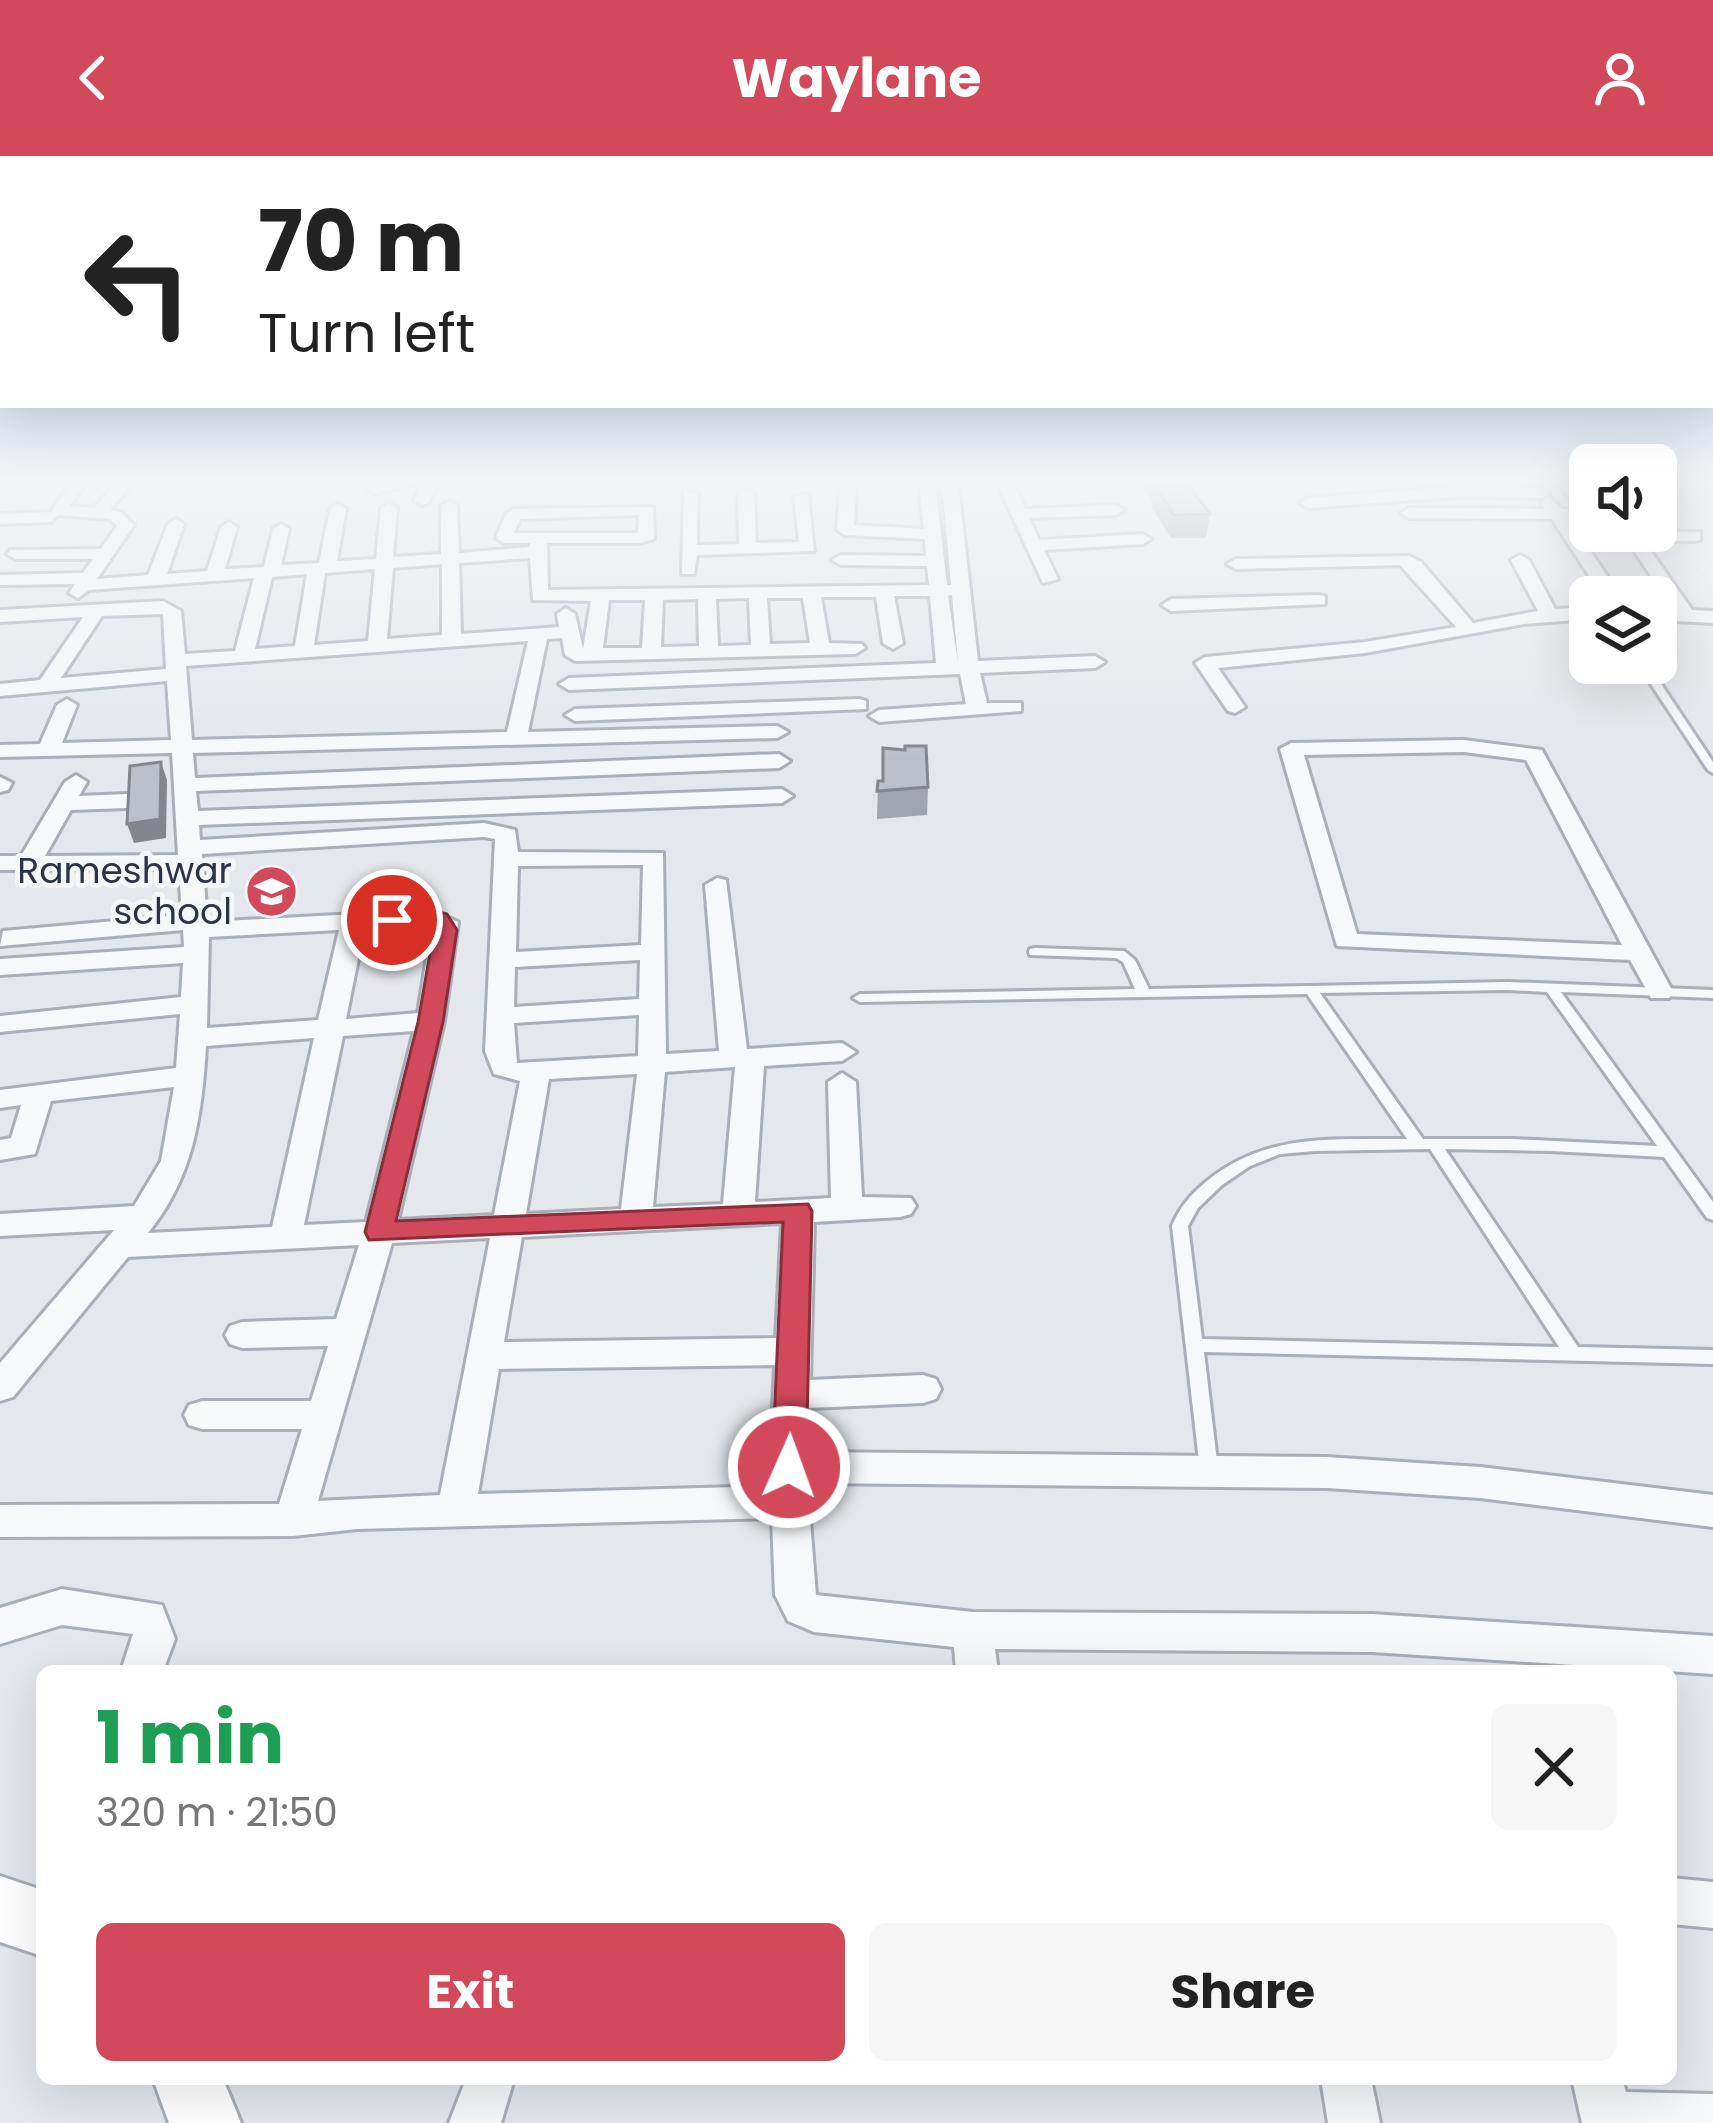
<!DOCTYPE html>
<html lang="en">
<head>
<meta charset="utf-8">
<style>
  :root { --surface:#fff; --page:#f6f6f6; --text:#222; --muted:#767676; --accent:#d1495b }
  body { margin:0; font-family:Poppins,sans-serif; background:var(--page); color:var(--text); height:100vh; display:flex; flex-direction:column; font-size:45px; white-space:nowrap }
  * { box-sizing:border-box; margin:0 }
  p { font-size:39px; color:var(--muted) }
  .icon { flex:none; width:66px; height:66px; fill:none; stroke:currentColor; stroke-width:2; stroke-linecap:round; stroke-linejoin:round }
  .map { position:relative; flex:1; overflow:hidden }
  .details { position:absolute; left:36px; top:1509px; width:1641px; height:420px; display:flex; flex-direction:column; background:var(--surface); border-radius:18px; box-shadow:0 12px 48px #0002 }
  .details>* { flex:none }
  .guide { position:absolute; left:0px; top:0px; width:1713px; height:252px; box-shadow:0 12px 48px #0002; background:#fff; color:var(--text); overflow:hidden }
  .tools { position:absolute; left:1569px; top:288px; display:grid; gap:24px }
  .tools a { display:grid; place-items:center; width:108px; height:108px; border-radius:18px; background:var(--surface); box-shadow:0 12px 48px #0002; font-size:60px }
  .pin { position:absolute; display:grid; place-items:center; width:102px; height:102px; color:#fff; margin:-51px; border:6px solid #fff; border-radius:50%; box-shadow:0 3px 12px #0007 }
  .me { position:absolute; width:132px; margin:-66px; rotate:2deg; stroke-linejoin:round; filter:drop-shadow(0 0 9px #0008) }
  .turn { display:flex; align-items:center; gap:42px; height:252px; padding:0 60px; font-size:54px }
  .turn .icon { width:156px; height:156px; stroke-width:2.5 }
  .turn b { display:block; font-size:84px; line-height:102px }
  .round { display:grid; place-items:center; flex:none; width:126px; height:126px; border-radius:18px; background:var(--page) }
  .headline { display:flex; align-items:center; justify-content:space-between; height:204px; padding:0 60px }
  h1 { font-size:72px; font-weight:700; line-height:90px; color:#1e9e55 }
  .action { display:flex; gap:24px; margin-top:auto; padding:24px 60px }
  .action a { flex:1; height:138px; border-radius:18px; background:var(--accent); color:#fff; font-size:48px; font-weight:700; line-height:138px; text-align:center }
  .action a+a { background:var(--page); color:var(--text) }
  header { display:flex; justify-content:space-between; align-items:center; height:156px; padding:0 60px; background:var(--accent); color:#fff; font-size:54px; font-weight:700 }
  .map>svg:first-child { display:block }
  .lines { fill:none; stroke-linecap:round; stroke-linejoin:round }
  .lane-casing { stroke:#a9aeb7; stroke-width:6 }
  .street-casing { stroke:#a9aeb7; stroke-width:6 }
  .secondary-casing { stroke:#a9aeb7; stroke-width:6 }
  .lane { fill:#f7f8fa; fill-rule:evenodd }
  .street { fill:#f7f8fa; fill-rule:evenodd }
  .secondary { fill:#fff; fill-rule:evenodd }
  .wall { fill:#a1a5ae }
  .shaded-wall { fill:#83868d }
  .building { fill:#bbc0ca; stroke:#83868d; stroke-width:3 }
  .route { fill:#d1495b; stroke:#882f3b; stroke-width:3 }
  .labels { text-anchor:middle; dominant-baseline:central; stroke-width:10; stroke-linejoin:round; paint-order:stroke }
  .poi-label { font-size:36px; fill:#2b3445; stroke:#f4f6f9; text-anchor:end }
</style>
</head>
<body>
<header><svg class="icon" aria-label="back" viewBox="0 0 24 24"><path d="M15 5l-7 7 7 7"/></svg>Waylane<svg class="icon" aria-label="person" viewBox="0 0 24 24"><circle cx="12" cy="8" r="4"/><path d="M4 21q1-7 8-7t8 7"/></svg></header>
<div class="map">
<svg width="1713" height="1967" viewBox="0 0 1713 1967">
  <rect width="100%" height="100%" fill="#e4e7ec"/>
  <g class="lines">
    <defs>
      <g id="lane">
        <polygon points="1637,507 1647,507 1713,606 1713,617 1708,614"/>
        <path d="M1035,792L1124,795L1135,804L1149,833L1508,826L1713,834V842L1561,836L1713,1046V1064L1707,1062L1664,1001L1551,995L1445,993L1578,1191L1713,1194V1208L1204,1196L1218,1314L1216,1319L1209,1322L1202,1319L1200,1314L1172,1070C1179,1052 1191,1038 1207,1025C1268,976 1333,984 1407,983L1307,838L860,846L853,842L860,838L1135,833L1123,806L1116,802L1030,799L1029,796L1030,793ZM1508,834L1547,836L1657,990L1513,983H1423L1320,837ZM1430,993L1559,1191L1202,1183L1188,1070L1198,1052L1222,1029L1250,1010L1280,998L1315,995Z"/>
      </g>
      <g id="street">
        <path d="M71,327H87L69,350L94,352L117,327H133L110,354L121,356L134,369L97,423L148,419L168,368L176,363L184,368L167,418L207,415L221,371L229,366L237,371L225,413L264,411L273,373L281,368L289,373L281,409L319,407L330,353L338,348L346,353L337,405L376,403L381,352L389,347L397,352L393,401L441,398V350L449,345L457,350L459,397L530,391V387H504L496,382L506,358L514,353L653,351L654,383L639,387H547L548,434L929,429L927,410L841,409L832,404L841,399L926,400L925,383L845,379L837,374L840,333L848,328L856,333L854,369L924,373L919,327H935L947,429H951L942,327H958L978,505L1095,500L1105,506L1095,512L980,517L987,547H1021V555L879,566L869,560L879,554L966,548L960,518L569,534L559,528L569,522L936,507L930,440H894L903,487L893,493L883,487L876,441H821L829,487L862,488L865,492L855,498L575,505L565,499L562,482L547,483L528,576L777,570L788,576L777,582L193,597L195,622L779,598L790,605L779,612L196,635L198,655L782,633L793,640L782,647L199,669L200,684L484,667L515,674L518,696L663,697L666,898L719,895L705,729L717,722L726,724L747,893L842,887L856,896L842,905L764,910L755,1046L831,1042L828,926L842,917L856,926L862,1041L911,1042L916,1050L911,1058L900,1061L814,1066L810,1224L923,1219L936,1223L941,1233L936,1243L923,1247L809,1252L808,1296L1326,1301L1480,1311L1713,1339V1371L1480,1342L1326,1332L807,1327L816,1439L973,1456L1372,1458L1713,1480V1518L1372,1496L995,1493L998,1515H956L954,1491L814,1476L788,1465L775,1439L772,1362L357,1373L293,1380L0,1381V1349L279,1348L302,1273H202L189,1269L184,1259L189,1249L202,1245H311L328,1190L242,1192L230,1188L225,1179L230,1170L242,1166L336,1163L359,1089L128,1101L13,1241L0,1245V1207L114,1074L0,1080V1058L134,1050L161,1005L174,931L51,945L35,998L0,1004V984L11,982L21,949L0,952V934L176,912L180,858L0,876V860L181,841L183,807L0,819V803L184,791L183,774L0,790L3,775L182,759L179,713L0,714V700H21L65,626L76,619L87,626L79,640L127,638L138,645L127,652L71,654L45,700L178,699L172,597L0,601V589L40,588L57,549L67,543L77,549L62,587L171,584L167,525L0,540V528L40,524L83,461L0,466V454L163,445L181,455L185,498L235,495L254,422L89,434L78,442L69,437L75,428L0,429V419L83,417L93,403H16L7,398L10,394L101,393L117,370L110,363L58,359L51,366L0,368V358L51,356ZM639,359L638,377H514L520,363ZM530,402L533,444L591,445L583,493L575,458L566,452L557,458L559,471L461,478L459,407ZM442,408V479L387,483L393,412ZM375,413L368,485L314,489L325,417ZM307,418L295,490L255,493L272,421ZM952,439L958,506L948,440ZM749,442L751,489L718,490L716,443ZM767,442H803L810,487L770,488ZM698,443L699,490L661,491L663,444ZM609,444H645L642,492H603ZM163,458L166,513L61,522L102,460ZM528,485L507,576L192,584L186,510ZM484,681L495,683L485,895L494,918L520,925L494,1059L398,1064L444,865L458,766L430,754L207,766L202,698ZM643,709L641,789L516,796L518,710ZM432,770L418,857L346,863L364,773ZM339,774L318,864L207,872L209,781ZM640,804L639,843L514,851L515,811ZM639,859L638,900L517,907L514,867ZM414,875L366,1066L304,1069L343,880ZM314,882L272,1071L148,1077C193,1022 202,960 206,890ZM735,911L723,1048L653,1051L665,916ZM637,918L621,1053L526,1058L549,923ZM782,1067L776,1182L504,1186L522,1081ZM490,1082L440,1339L318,1345L392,1087ZM775,1209L770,1311L775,1320L770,1330L478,1338L499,1213Z"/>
        <polygon points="385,327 417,327 375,338 367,333"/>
        <polygon points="422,327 438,327 428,347 422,349 414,344"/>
        <polygon points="997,327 1013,327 1025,353 1116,349 1124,354 1116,359 1029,362 1039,384 1143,378 1151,383 1143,388 1044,394 1058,423 1043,427"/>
        <polygon points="1557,327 1573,327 1590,345 1590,363 1568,363 1576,374 1700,376 1700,384 1694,385 1644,385 1692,454 1713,455 1713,467 1656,464 1656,452 1673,453 1627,384 1583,384 1621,441 1603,441 1552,363 1409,362 1401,357 1409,352 1545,353 1541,346 1549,341 1562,353 1579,353"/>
        <polygon points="1465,330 1542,332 1550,337 1542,342 1465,340 1308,352 1300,347 1308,342"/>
        <polygon points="746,333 754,338 756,387 799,386 794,341 808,338 814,395 697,399 694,418 682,418 684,335 698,338 697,389 739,388 738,338"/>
        <polygon points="1409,400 1421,406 1473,467 1538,455 1511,404 1520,399 1529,404 1555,453 1590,451 1590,463 1524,468 1365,497 1218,512 1245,551 1235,557 1228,555 1195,507 1205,501 1365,486 1456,471 1400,409 1236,413 1227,408 1236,403"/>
        <polygon points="1319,439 1325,440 1325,448 1171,455 1162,449 1171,443"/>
        <polygon points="859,543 866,545 866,553 575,565 565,559 575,553"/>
        <path d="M1464,584L1542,594L1673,836L1669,842H1651L1630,804L1337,790L1280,593L1291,587ZM1464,596L1526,604L1622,789L1357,778L1304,599Z"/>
        <polygon points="0,621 12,627 8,634 0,636"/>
        <polygon points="62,1433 162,1449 175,1483 163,1515 121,1515 133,1478 62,1469 0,1488 0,1452"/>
        <polygon points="1671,1722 1713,1726 1713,1772 1671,1768"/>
        <polygon points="466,1923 514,1923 501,1967 449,1967"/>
        <polygon points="1321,1923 1371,1923 1380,1967 1328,1967"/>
        <polygon points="1572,1923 1622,1923 1626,1936 1713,1938 1713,1967 1582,1967"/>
      </g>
      <g id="secondary">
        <polygon points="0,1720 42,1734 42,1800 0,1786"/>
        <polygon points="153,1923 223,1923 241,1967 169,1967"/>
      </g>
    </defs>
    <use href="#lane" class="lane-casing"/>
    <use href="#street" class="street-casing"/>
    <use href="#secondary" class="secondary-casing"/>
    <use href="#lane" class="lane"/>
    <use href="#street" class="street"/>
    <use href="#secondary" class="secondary"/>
  </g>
  <g class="wall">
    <polygon points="1140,327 1188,327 1210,358 1206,382 1171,382 1152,352 1153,346"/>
    <polygon points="878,625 928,631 927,659 877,663"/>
  </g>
  <polygon class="shaded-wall" points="161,606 167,624 166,682 134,687 127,668"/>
  <g class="building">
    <polygon points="1155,329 1188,329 1210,358 1174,359"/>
    <polygon points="905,590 926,590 928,631 877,635 878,625 883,625 883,592 905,594"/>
    <polygon points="161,606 160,663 127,668 130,610"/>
  </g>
  <linearGradient id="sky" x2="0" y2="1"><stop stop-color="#8bb4dd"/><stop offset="0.54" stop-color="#f3f4f6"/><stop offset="1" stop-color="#f3f4f6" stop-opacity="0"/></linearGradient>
  <rect width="1713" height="602" fill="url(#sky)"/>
  <polygon class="route" points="439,756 447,758 457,774 443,866 396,1065 808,1048 812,1055 806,1311 801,1321 789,1325 777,1321 772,1311 783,1066 369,1084 365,1076 418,866 434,774 432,770 392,771 380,764 392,757"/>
  <defs>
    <symbol id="school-disc" viewBox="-11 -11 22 22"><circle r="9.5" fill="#d1495b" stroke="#f4f6f9"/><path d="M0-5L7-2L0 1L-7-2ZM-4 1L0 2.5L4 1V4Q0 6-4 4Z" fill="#fff"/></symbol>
  </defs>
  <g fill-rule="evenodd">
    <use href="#school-disc" x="242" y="706" width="59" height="59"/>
  </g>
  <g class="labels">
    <g class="poi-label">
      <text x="232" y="714">Rameshwar<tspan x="232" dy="41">school</tspan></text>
    </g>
  </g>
</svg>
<div class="tools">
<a><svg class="icon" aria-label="sound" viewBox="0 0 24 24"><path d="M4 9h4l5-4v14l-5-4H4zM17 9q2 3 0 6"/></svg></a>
<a><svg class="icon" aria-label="layers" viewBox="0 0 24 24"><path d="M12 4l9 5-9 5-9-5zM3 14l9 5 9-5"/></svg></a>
</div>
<div class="pin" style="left:392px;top:764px;background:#d93025"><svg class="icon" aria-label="arrive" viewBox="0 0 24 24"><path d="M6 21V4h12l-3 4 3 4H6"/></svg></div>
<svg class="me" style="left:789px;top:1311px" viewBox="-20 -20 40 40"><circle r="17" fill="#d1495b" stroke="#fff" stroke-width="3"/><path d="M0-11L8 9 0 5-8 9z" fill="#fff"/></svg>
<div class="guide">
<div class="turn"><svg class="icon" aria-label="left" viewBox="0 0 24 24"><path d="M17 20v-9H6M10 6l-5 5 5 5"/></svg><div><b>70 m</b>Turn left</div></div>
</div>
<section class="details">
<div class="headline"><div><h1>1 min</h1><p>320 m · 21:50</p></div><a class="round"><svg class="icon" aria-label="close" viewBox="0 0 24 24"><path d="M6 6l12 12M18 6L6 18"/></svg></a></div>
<div class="action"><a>Exit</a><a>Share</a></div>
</section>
</div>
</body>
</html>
